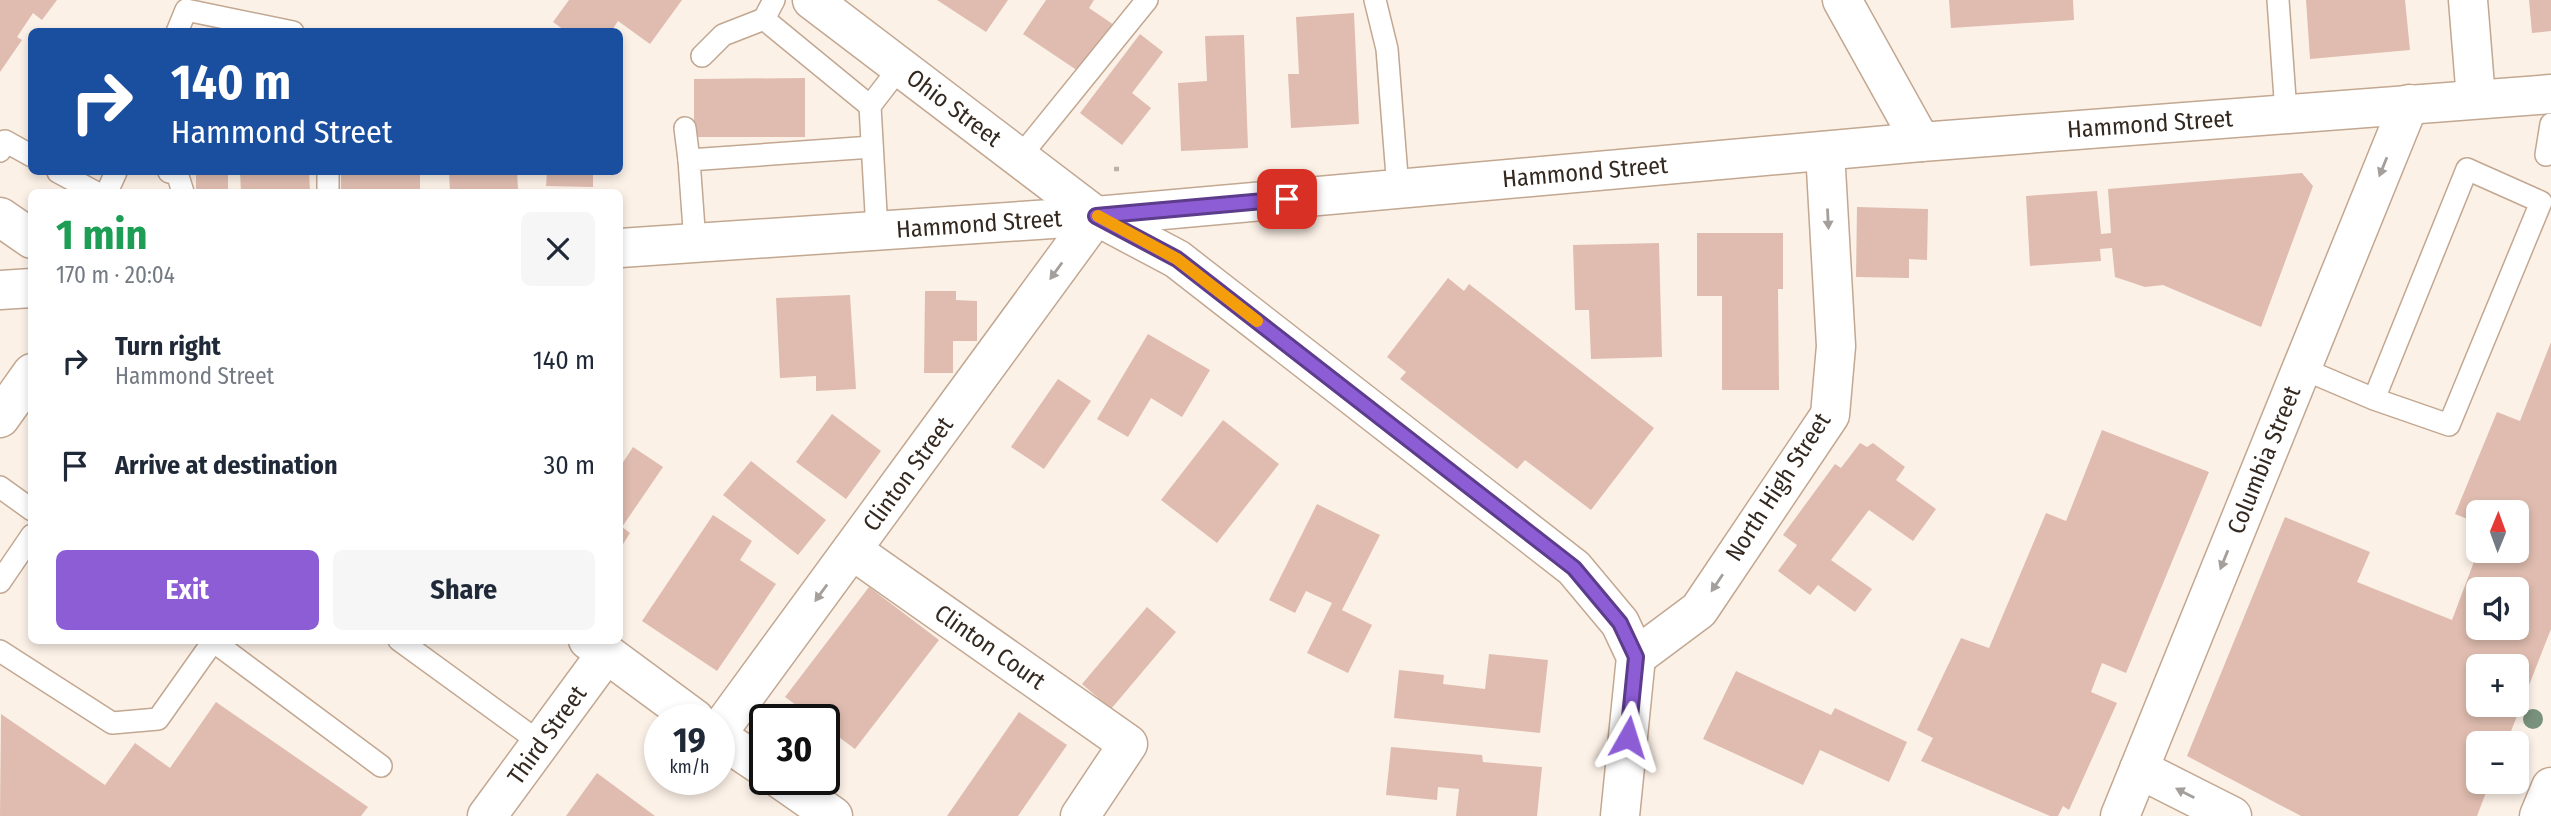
<!DOCTYPE html>
<html lang="en">
<head>
<meta charset="utf-8">
<style>
  :root { --surface:#fff; --page:#f6f6f7; --text:#1f2937; --muted:#747a83; --accent:#8d5dd6 }
  body { margin:0; font-family:"Fira Sans Condensed",sans-serif; background:var(--page); color:var(--text); height:100vh; display:flex; flex-direction:column; font-size:26px; white-space:nowrap }
  * { box-sizing:border-box; margin:0 }
  p { font-size:23px; color:var(--muted) }
  .icon { flex:none; width:38px; height:38px; fill:none; stroke:currentColor; stroke-width:2; stroke-linecap:round; stroke-linejoin:round }
  .map { position:relative; flex:1; overflow:hidden }
  .details { position:absolute; left:28px; top:189px; width:595px; height:455px; display:flex; flex-direction:column; background:var(--surface); border-radius:10px; box-shadow:0 4px 10px #0003 }
  .details>* { flex:none }
  .guide { position:absolute; left:28px; top:28px; width:595px; height:147px; border-radius:10px; box-shadow:0 4px 10px #0003; background:#1a4fa0; color:#fff; overflow:hidden }
  .needle { width:46px; rotate:1deg }
  .tools { position:absolute; left:2466px; top:500px; display:grid; gap:14px }
  .tools a { display:grid; place-items:center; width:63px; height:63px; border-radius:10px; background:var(--surface); box-shadow:0 4px 10px #0003; font-size:35px }
  .speed { position:absolute; left:644px; top:704px; display:flex; gap:14px; font-size:35px; font-weight:700; text-align:center }
  .speed>* { display:grid; place-content:center; width:91px; height:91px; border-radius:50%; background:var(--surface); box-shadow:0 4px 10px #0003; line-height:1 }
  .speed small { font-size:18px; font-weight:400 }
  .speed .limit { border:4px solid #111; border-radius:10px; background:#fff; color:#111 }
  .pin { position:absolute; display:grid; place-items:center; width:60px; height:60px; color:#fff; margin:-30px; border-radius:14px; box-shadow:0 4px 10px #0006 }
  .me { position:absolute; width:77px; margin:-38px; rotate:6deg; stroke-linejoin:round; filter:drop-shadow(0 0 5px #0008) }
  .turn { display:flex; align-items:center; gap:24px; height:147px; padding:0 28px; font-size:32px }
  .turn .icon { width:91px; height:91px; stroke-width:2.5 }
  .turn b { display:block; font-size:49px; line-height:60px }
  .round { display:grid; place-items:center; flex:none; width:74px; height:74px; border-radius:10px; background:var(--page) }
  .headline { display:flex; align-items:center; justify-content:space-between; height:119px; padding:0 28px }
  h1 { font-size:42px; font-weight:700; line-height:52px; color:#1e9e55 }
  .primary-button { display:flex; gap:14px; margin-top:auto; padding:14px 28px }
  .primary-button a { flex:1; height:80px; border-radius:10px; background:var(--accent); color:#fff; font-size:28px; font-weight:700; line-height:80px; text-align:center }
  .primary-button a+a { background:var(--page); color:var(--text) }
  ul { padding:0; list-style:none }
  li { display:flex; align-items:center; gap:21px; height:105px; padding:0 28px }
  li div { flex:1 }
  li b { display:block; font-size:26px }
  li em { font-style:normal }
  .map>svg:first-child { display:block }
  .building { fill:#dfbcaf; fill-rule:evenodd }
  .lines { fill:none; stroke-linecap:round; stroke-linejoin:round }
  .service-casing { stroke:#c2a791; stroke-width:24 }
  .minor-casing { stroke:#c2a791; stroke-width:41 }
  .tertiary-casing { stroke:#c2a791; stroke-width:41 }
  .secondary-casing { stroke:#c2a791; stroke-width:41 }
  .primary-casing { stroke:#c2a791; stroke-width:41 }
  .path { stroke:#bdb2a8; stroke-width:4.5; stroke-dasharray:5 5; stroke-linecap:butt }
  .service { stroke:#fff; stroke-width:21 }
  .minor { stroke:#fff; stroke-width:38 }
  .tertiary { stroke:#fff; stroke-width:38 }
  .secondary { stroke:#fff; stroke-width:38 }
  .primary { stroke:#fff; stroke-width:38 }
  .tree { fill:#79927d }
  .oneway { fill:#a49f9b }
  .route-casing { stroke:#5c3c8b; stroke-width:18 }
  .route { stroke:#8d5dd6; stroke-width:12 }
  .slow { stroke:#f59e0b; stroke-width:12 }
  .labels { text-anchor:middle; dominant-baseline:central; stroke-width:7; stroke-linejoin:round; paint-order:stroke }
  .street-label { font-size:24px; fill:#342920; stroke:#fff }
</style>
</head>
<body>
<div class="map">
<svg width="2551" height="816" viewBox="0 0 2551 816">
  <rect width="100%" height="100%" fill="#fcf1e7"/>
  <g class="building">
    <polygon points="0,0 57,0 42,20 33,13 17,37 22,40 0,72"/>
    <polygon points="569,0 682,0 650,44 618,21 611,32 567,32 553,22"/>
    <polygon points="937,0 1008,0 986,32"/>
    <polygon points="1046,0 1094,0 1089,8 1117,27 1084,75 1023,34"/>
    <polygon points="1949,0 2073,0 2074,20 1951,28"/>
    <polygon points="2306,0 2405,0 2410,50 2310,59"/>
    <polygon points="2529,0 2551,0 2551,31 2532,33"/>
    <polygon points="1354,13 1359,124 1291,128 1288,74 1299,74 1296,17"/>
    <polygon points="1140,34 1163,52 1132,93 1151,108 1122,145 1080,113"/>
    <polygon points="1244,35 1248,148 1181,151 1178,83 1207,81 1205,36"/>
    <polygon points="805,78 805,137 694,137 694,79"/>
    <rect x="196" y="172" width="32" height="20"/>
    <polygon points="240,172 309,172 310,192 241,192"/>
    <rect x="341" y="172" width="79" height="20"/>
    <polygon points="449,172 517,172 518,189 450,191"/>
    <polygon points="547,172 593,172 593,187 546,186"/>
    <polygon points="2302,173 2313,186 2261,327 2163,285 2145,287 2115,277 2112,248 2100,249 2101,261 2030,266 2026,196 2097,191 2101,234 2111,233 2108,189"/>
    <polygon points="1857,207 1928,209 1927,260 1909,259 1909,278 1856,277"/>
    <polygon points="1697,233 1783,233 1783,289 1778,289 1779,390 1722,390 1722,296 1697,296"/>
    <polygon points="1659,243 1662,357 1591,359 1589,310 1575,310 1573,245"/>
    <polygon points="1448,278 1464,291 1469,284 1654,428 1591,510 1525,460 1517,469 1400,379 1406,372 1387,357"/>
    <polygon points="925,291 956,291 956,300 977,301 977,341 953,341 953,373 924,373"/>
    <polygon points="850,295 856,389 816,391 816,376 780,378 776,298"/>
    <polygon points="1148,334 1210,370 1182,417 1151,398 1128,437 1097,419"/>
    <path d="M2551,342V629L2506,744H2478V782H2490L2477,816H2301L2187,756L2285,517L2370,552L2357,582L2452,620L2478,551H2516V513H2478V523L2455,514L2497,412L2520,421ZM2478,590H2516V628H2478ZM2478,667H2516V705H2478Z"/>
    <polygon points="1058,379 1091,401 1044,469 1011,447"/>
    <polygon points="832,414 881,451 846,499 796,462"/>
    <polygon points="1223,420 1279,464 1217,543 1161,500"/>
    <polygon points="2102,430 2209,472 2126,673 2102,663 2091,692 2117,703 2069,810 2063,806 2058,816 2050,816 1921,761 1933,738 1917,730 1961,638 1989,648 2046,513 2066,521"/>
    <polygon points="1860,443 1867,447 1873,443 1905,467 1896,480 1936,509 1913,541 1869,510 1831,560 1872,589 1855,612 1818,585 1810,595 1778,571 1797,545 1783,535 1835,464 1841,468"/>
    <polygon points="633,447 663,467 622,527 630,533 620,549 620,467"/>
    <polygon points="751,461 826,520 798,555 723,495"/>
    <polygon points="1317,504 1380,535 1342,610 1372,625 1348,673 1307,653 1332,603 1306,591 1295,613 1269,600"/>
    <polygon points="713,515 752,541 740,560 776,584 717,671 642,621"/>
    <polygon points="869,587 939,640 855,749 824,726 824,719 815,719 785,697"/>
    <polygon points="1147,607 1176,632 1111,709 1082,684"/>
    <polygon points="1489,654 1548,660 1540,733 1394,718 1399,670 1444,675 1443,684 1485,689"/>
    <polygon points="1736,671 1831,715 1835,708 1907,742 1889,782 1820,750 1803,785 1703,739"/>
    <polygon points="216,702 368,807 361,816 0,816 1,714 105,785 135,743 170,768"/>
    <polygon points="1019,712 1067,745 1018,816 947,816"/>
    <polygon points="1391,747 1482,755 1483,762 1542,767 1537,816 1456,816 1459,789 1438,787 1437,800 1386,795"/>
    <polygon points="597,773 655,816 566,816"/>
  </g>
  <g class="lines">
    <defs>
      <g id="service">
        <polyline points="774,0 764,19 870,106"/>
        <polyline points="1375,0 1387,49 1398,189"/>
        <polyline points="2278,0 2286,113"/>
        <polyline points="177,32 186,10 293,32"/>
        <polyline points="702,56 723,35 764,19"/>
        <polyline points="685,128 689,160"/>
        <polyline points="0,151 5,141 32,156"/>
        <polyline points="2546,155 2551,124"/>
        <polyline points="1019,158 1147,0"/>
        <polyline points="58,172 95,192"/>
        <polyline points="169,172 177,173 183,192"/>
        <polyline points="328,172 328,192"/>
        <polyline points="107,192 116,172"/>
        <polyline points="877,231 870,106 900,67"/>
        <polyline points="695,243 689,160 872,147"/>
        <polyline points="2301,368 2374,399 2449,425 2541,202 2467,169 2374,399"/>
        <polyline points="0,487 32,510"/>
        <polyline points="0,582 32,535"/>
        <polyline points="399,640 542,744"/>
        <polyline points="213,641 381,766"/>
        <polyline points="0,651 112,723 158,719 214,640"/>
      </g>
      <g id="minor">
        <polyline points="1842,0 1921,142"/>
        <polyline points="2468,0 2476,99"/>
        <polyline points="0,418 32,373"/>
        <polyline points="852,550 1128,744 1080,816"/>
        <polyline points="1636,657 1699,610 1830,415 1836,346 1825,151"/>
        <polyline points="719,731 1096,216 1177,259 1574,568 1620,623 1636,657 1620,816"/>
        <polyline points="2139,769 2232,816"/>
        <polyline points="487,816 606,654"/>
        <polyline points="2120,816 2409,104"/>
      </g>
      <polyline id="tertiary" points="812,0 1096,216"/>
      <polyline id="secondary" points="0,217 32,239"/>
      <g id="primary">
        <polyline points="620,248 1096,216 1921,142 2551,94"/>
        <polyline points="0,290 32,288"/>
        <polyline points="588,640 695,719"/>
        <polyline points="719,737 765,768"/>
        <polyline points="780,779 833,816"/>
        <polyline points="2539,816 2551,787"/>
      </g>
    </defs>
    <use href="#service" class="service-casing"/>
    <use href="#minor" class="minor-casing"/>
    <use href="#tertiary" class="tertiary-casing"/>
    <use href="#secondary" class="secondary-casing"/>
    <use href="#primary" class="primary-casing"/>
    <polyline class="path" points="1114,169 1119,169"/>
    <use href="#service" class="service"/>
    <use href="#minor" class="minor"/>
    <use href="#tertiary" class="tertiary"/>
    <use href="#secondary" class="secondary"/>
    <use href="#primary" class="primary"/>
  </g>
  <circle class="tree" cx="2533" cy="719" r="10"/>
  <defs><path id="oneway-solid" d="M-6-.8H1V-3.2L6.5 0L1 3.2V.8H-6Z" transform="scale(1.75)"/></defs>
  <g class="oneway">
    <use href="#oneway-solid" transform="translate(2383 167) rotate(112)"/>
    <use href="#oneway-solid" transform="translate(1828 219) rotate(87)"/>
    <use href="#oneway-solid" transform="translate(1056 271) rotate(126)"/>
    <use href="#oneway-solid" transform="translate(2224 560) rotate(112)"/>
    <use href="#oneway-solid" transform="translate(1717 583) rotate(124)"/>
    <use href="#oneway-solid" transform="translate(821 593) rotate(126)"/>
    <use href="#oneway-solid" transform="translate(2185 793) rotate(-153)"/>
  </g>
  <g class="lines">
    <defs>
      <polyline id="route" points="1287,199 1096,216 1177,259 1574,568 1620,623 1636,657 1628,737"/>
    </defs>
    <use href="#route" class="route-casing"/>
    <use href="#route" class="route"/>
    <polyline class="slow" points="1098,216 1177,259 1257,321"/>
  </g>
  <g class="labels">
    <g class="street-label">
      <text transform="translate(954 108) rotate(37)">Ohio Street</text>
      <text transform="translate(2150 124) rotate(-4)">Hammond Street</text>
      <text transform="translate(1585 172) rotate(-5)">Hammond Street</text>
      <text transform="translate(979 224) rotate(-4)">Hammond Street</text>
      <text transform="translate(2264 460) rotate(-68)">Columbia Street</text>
      <text transform="translate(908 474) rotate(-54)">Clinton Street</text>
      <text transform="translate(1778 487) rotate(-57)">North High Street</text>
      <text transform="translate(990 647) rotate(35)">Clinton Court</text>
      <text transform="translate(547 735) rotate(-54)">Third Street</text>
    </g>
  </g>
</svg>
<div class="tools">
<a><svg class="needle" viewBox="-14 -14 28 28"><path d="M0-13l5 13h-10z" fill="#e53935"/><path d="M0 13l5-13h-10z" fill="#747a83"/></svg></a>
<a><svg class="icon" aria-label="sound" viewBox="0 0 24 24"><path d="M4 9h4l5-4v14l-5-4H4zM17 9q2 3 0 6"/></svg></a>
<a>+</a>
<a>−</a>
</div>
<div class="speed"><div>19<small>km/h</small></div><div class="limit">30</div></div>
<div class="pin" style="left:1287px;top:199px;background:#d93025"><svg class="icon" aria-label="arrive" viewBox="0 0 24 24"><path d="M6 21V4h12l-3 4 3 4H6"/></svg></div>
<svg class="me" style="left:1628px;top:737px" viewBox="-20 -20 40 40"><path d="M0-17L14 15 0 8-14 15z" fill="#8d5dd6" stroke="#fff" stroke-width="4"/></svg>
<div class="guide">
<div class="turn"><svg class="icon" aria-label="right" viewBox="0 0 24 24"><path d="M7 20v-9h11M14 6l5 5-5 5"/></svg><div><b>140 m</b>Hammond Street</div></div>
</div>
<section class="details">
<div class="headline"><div><h1>1 min</h1><p>170 m · 20:04</p></div><a class="round"><svg class="icon" aria-label="close" viewBox="0 0 24 24"><path d="M6 6l12 12M18 6L6 18"/></svg></a></div>
<ul>
<li><svg class="icon" aria-label="right" viewBox="0 0 24 24"><path d="M7 20v-9h11M14 6l5 5-5 5"/></svg><div><b>Turn right</b><p>Hammond Street</p></div><em>140 m</em></li>
<li><svg class="icon" aria-label="arrive" viewBox="0 0 24 24"><path d="M6 21V4h12l-3 4 3 4H6"/></svg><div><b>Arrive at destination</b></div><em>30 m</em></li>
</ul>
<div class="primary-button"><a>Exit</a><a>Share</a></div>
</section>
</div>
</body>
</html>
